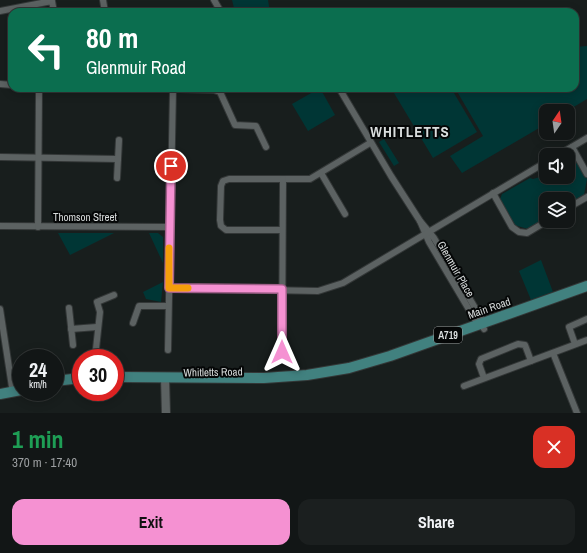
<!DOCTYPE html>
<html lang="en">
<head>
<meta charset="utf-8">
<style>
  :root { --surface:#121616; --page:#1b1f1f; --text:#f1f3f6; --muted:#9c9fa1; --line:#313535; --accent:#f591d2 }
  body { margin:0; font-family:"Archivo Narrow",sans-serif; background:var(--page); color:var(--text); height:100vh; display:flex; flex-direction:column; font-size:15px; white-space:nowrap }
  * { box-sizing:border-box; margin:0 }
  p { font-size:13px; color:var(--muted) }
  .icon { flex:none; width:22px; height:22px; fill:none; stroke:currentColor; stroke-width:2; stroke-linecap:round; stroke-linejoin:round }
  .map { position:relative; height:413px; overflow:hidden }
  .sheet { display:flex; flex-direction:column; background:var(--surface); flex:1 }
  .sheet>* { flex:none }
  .banner { position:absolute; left:8px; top:8px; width:571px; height:84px; border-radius:12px; box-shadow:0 2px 10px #0003,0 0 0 1px var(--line); background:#0b6e4f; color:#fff; overflow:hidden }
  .needle { width:26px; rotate:13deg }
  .tools { position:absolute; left:539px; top:104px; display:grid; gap:8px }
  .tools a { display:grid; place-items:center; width:36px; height:36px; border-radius:8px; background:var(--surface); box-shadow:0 2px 10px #0003,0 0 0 1px var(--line); font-size:20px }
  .speed { position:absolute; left:12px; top:349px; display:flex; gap:8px; font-size:20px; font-weight:700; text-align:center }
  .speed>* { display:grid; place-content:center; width:52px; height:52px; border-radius:50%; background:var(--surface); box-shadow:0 2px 10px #0003,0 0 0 1px var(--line); line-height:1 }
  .speed small { font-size:10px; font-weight:400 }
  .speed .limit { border:6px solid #d22; background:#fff; color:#111 }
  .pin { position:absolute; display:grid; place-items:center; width:34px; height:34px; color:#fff; margin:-17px; border:2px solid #fff; border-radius:50%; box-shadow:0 1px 4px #0007 }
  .me { position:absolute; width:44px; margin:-22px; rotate:0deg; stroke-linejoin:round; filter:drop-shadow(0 0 3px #0008) }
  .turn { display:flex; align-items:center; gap:14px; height:84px; padding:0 12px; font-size:18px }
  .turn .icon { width:52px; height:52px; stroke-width:2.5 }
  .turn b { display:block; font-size:28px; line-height:34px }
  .round { display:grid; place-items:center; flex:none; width:42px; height:42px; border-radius:12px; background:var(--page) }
  .overview { display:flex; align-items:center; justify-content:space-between; height:68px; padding:0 12px }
  h1 { font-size:24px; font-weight:700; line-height:30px; color:#1e9e55 }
  .action { display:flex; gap:8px; margin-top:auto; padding:8px 12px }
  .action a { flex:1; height:46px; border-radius:12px; background:var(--accent); color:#111; font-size:16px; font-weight:700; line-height:46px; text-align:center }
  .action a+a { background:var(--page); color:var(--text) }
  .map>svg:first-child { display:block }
  .green { fill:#003635 }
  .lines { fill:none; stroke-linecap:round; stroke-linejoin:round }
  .minor-casing { stroke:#333737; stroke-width:8 }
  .tertiary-casing { stroke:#333737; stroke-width:10 }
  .primary-casing { stroke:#333737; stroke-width:12 }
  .minor { stroke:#5c6262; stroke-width:6 }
  .tertiary { stroke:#5c6262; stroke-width:8 }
  .primary { stroke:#41817f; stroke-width:10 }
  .route-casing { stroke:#9f5e88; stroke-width:10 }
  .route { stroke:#f591d2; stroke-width:7 }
  .slow { stroke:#f59e0b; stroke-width:7 }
  .labels { text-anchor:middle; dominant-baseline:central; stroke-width:4; stroke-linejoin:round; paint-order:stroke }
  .shield { fill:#050707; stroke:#999d9d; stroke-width:1 }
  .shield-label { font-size:10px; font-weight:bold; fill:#d9dddd }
  .street-label { font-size:11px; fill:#d9dddd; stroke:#050707 }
  .district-label { font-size:15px; font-weight:bold; letter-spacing:1px; fill:#d9dddd; stroke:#050707 }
</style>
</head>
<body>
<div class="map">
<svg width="587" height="413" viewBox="0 0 587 413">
  <rect width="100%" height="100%" fill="#181e1d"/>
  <g class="green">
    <polygon points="232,0 268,0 270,12 235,12"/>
    <polygon points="587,46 587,99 567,111 546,111 546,124 462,173 450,156 483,136 455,88 575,88 575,47"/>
    <polygon points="320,88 335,115 308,131 292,104"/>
    <polygon points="391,88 451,88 477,132 433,158"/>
    <polygon points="384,139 399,163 394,166 379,142"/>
    <polygon points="568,156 572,156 587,179 584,195 568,205 568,199 546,199 546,218 528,229 514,225 500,199 502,194 530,178 533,179 540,177 542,171 546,168 546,177 568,177"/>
    <polygon points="58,233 114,233 70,255"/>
    <polygon points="149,233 158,233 163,237 163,263"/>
    <polygon points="541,260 553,292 531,300 519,271"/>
    <polygon points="163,282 161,302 146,299 143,292"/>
  </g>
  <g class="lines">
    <defs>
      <g id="minor">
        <polyline points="103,0 105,12"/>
        <polyline points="214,0 221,12"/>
        <polyline points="0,11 52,1 54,12"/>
        <polyline points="0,84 12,85"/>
        <polyline points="145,88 214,90 220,92 235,125 256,126 266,147"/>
        <polyline points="339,88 391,176 420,221 434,238 481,318 481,323 484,329"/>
        <polyline points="572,147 587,174"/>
        <polyline points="558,155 587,138"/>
        <polyline points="0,157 118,159"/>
        <polyline points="321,173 345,214"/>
        <polyline points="117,178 119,140"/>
        <polyline points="493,193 512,227 519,232 527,233 547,221"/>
        <polyline points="568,208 587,197"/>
        <polyline points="420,221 429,242 474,318 481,323"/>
        <polyline points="0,226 170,227"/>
        <polyline points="38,227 39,88"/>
        <polyline points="282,230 226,230 221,226 220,220 221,186 223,181 229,179 310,179 370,143"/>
        <polyline points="169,288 318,291 343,283 546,162"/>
        <polyline points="69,308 73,345"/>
        <polyline points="0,309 12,387"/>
        <polyline points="133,323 139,306 168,306"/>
        <polyline points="71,329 97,327"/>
        <polyline points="575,344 569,327 587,319"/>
        <polyline points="168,350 173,89"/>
        <polyline points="282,352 283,179"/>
        <polyline points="553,353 577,413"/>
        <polyline points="95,358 100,312 97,302 114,295"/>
        <polyline points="484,378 479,364 481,359 518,344 525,345 531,361"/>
        <polyline points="464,386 587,340"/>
      </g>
      <polyline id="tertiary" points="165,378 166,413"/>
      <g id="primary">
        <polyline points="115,377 264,378 307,375 349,368 390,356 587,286"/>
        <polyline points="55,381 81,378"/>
        <polyline points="0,394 21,390"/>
      </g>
    </defs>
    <use href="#minor" class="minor-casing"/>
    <use href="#tertiary" class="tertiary-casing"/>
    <use href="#primary" class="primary-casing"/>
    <use href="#minor" class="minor"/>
    <use href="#tertiary" class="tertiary"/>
    <use href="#primary" class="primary"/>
  </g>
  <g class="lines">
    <defs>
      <polyline id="route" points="171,166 169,288 282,289 282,352"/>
    </defs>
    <use href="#route" class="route-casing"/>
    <use href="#route" class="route"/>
    <polyline class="slow" points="169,248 169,288 188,288"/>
  </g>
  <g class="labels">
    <rect class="shield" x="434" y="327" width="28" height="16" rx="3"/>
    <g class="shield-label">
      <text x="448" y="335">A719</text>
    </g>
    <g class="street-label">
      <text x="85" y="217">Thomson Street</text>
      <text transform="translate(456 269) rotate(60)">Glenmuir Place</text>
      <text transform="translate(489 308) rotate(-19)">Main Road</text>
      <text transform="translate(213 372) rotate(-1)">Whitletts Road</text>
    </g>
    <g class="district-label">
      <text x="410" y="131">WHITLETTS</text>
    </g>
  </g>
</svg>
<div class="tools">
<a><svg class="needle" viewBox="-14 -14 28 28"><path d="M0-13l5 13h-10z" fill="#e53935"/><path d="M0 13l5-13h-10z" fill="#9c9fa1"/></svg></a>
<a><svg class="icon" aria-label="sound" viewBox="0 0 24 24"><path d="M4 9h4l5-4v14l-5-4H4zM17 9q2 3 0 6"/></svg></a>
<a><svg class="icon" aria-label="layers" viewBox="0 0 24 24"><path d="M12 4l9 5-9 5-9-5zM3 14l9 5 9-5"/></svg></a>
</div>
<div class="speed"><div>24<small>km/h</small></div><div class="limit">30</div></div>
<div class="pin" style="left:171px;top:166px;background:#d93025"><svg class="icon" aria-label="arrive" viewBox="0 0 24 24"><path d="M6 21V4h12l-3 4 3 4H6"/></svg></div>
<svg class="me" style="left:282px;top:352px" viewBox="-20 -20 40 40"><path d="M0-17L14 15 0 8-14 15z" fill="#f591d2" stroke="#fff" stroke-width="4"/></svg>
<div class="banner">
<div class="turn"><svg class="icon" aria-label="left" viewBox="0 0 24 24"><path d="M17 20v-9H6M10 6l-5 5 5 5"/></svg><div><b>80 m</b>Glenmuir Road</div></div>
</div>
</div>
<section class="sheet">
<div class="overview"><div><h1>1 min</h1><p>370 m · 17:40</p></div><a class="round" style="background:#d93025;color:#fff"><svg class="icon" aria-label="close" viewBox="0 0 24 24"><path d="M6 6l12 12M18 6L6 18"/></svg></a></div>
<div class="action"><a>Exit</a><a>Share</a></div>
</section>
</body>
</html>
